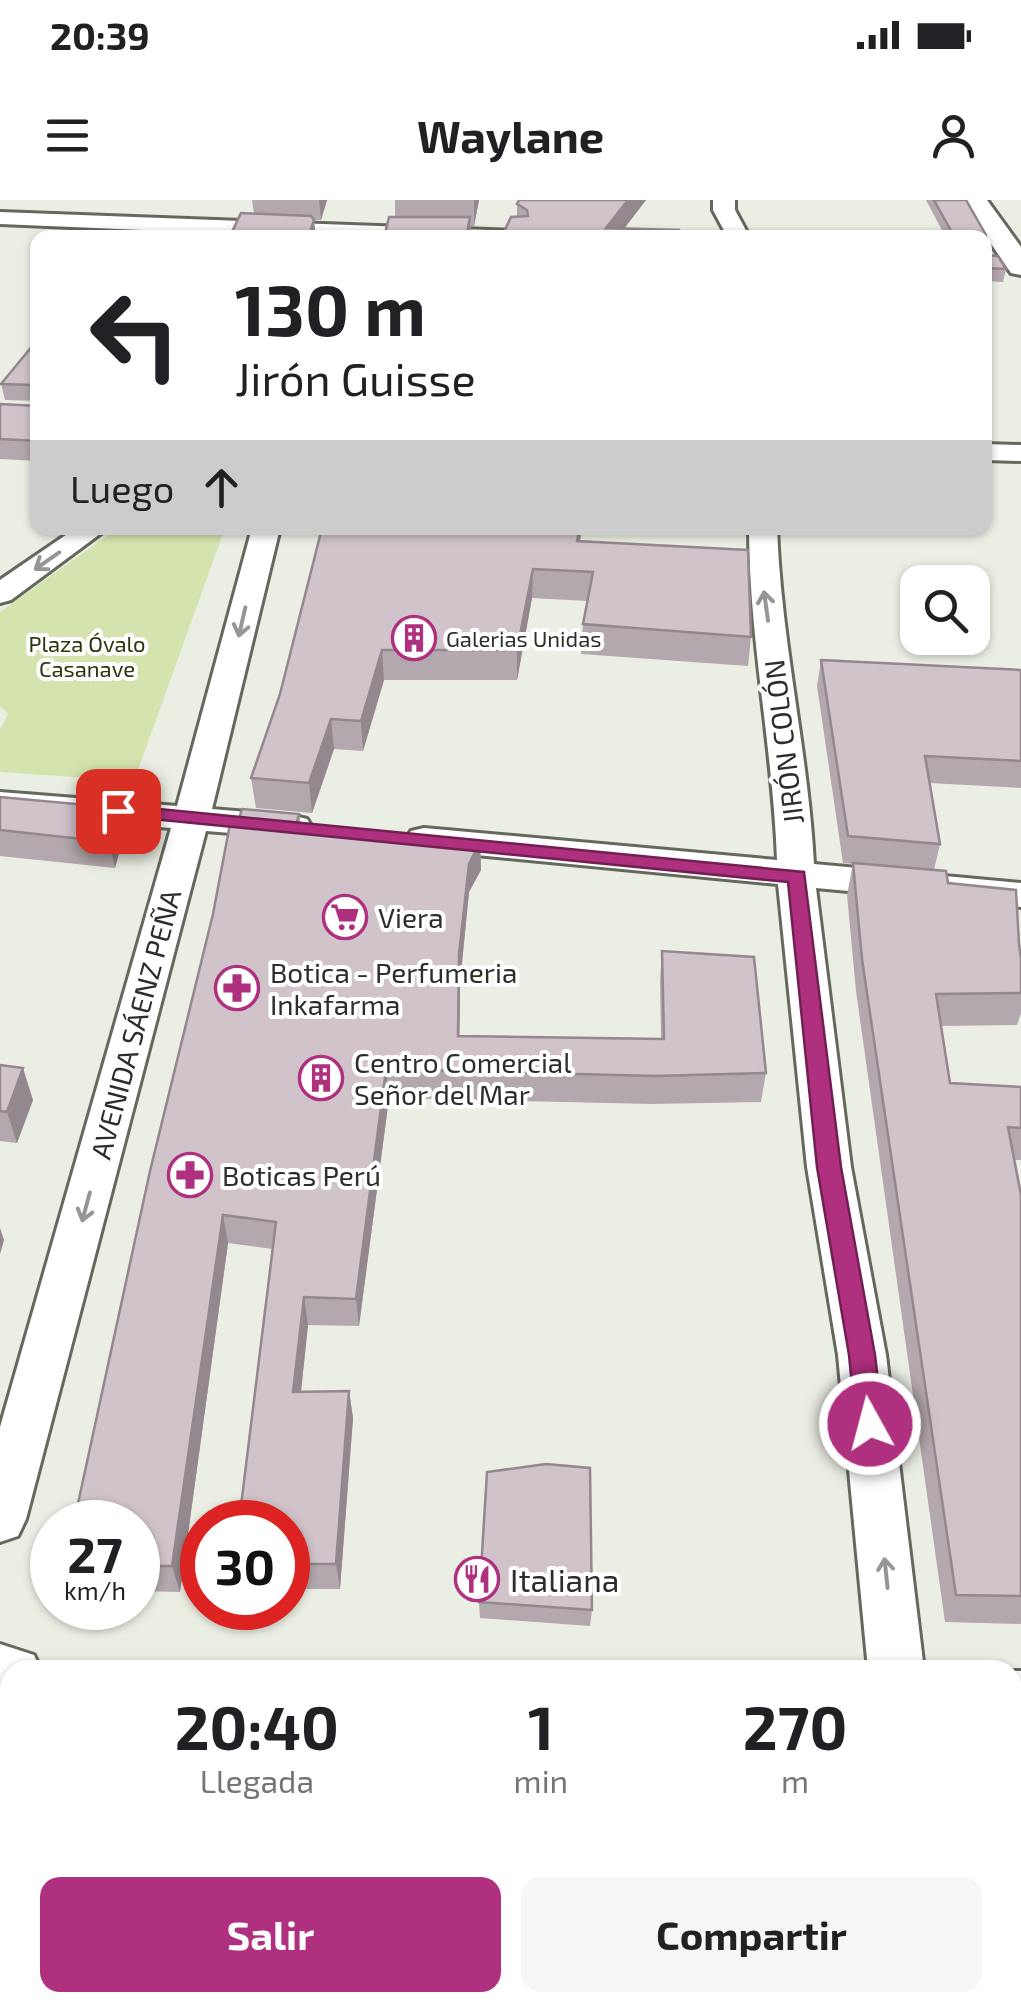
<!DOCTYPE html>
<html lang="es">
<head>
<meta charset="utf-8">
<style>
  :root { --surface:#fff; --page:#f6f6f6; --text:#202124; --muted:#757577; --accent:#af307f }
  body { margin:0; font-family:"Exo 2",sans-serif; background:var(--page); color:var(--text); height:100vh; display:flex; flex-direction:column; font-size:38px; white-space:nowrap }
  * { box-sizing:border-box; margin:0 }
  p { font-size:32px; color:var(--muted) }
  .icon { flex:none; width:55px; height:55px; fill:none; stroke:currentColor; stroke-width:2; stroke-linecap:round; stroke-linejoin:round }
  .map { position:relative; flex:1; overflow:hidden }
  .details { position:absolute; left:0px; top:1460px; width:1022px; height:352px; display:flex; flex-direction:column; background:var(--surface); border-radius:30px 30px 0 0; box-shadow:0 2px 8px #0004 }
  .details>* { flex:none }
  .guide { position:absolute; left:30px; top:30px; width:962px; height:305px; border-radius:20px; box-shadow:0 2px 8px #0004; background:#fff; color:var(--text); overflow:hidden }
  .buttons { position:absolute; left:900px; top:365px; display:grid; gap:20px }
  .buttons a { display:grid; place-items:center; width:90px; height:90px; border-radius:20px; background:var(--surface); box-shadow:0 2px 8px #0004; font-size:50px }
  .speed { position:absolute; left:30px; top:1300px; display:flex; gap:20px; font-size:50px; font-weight:700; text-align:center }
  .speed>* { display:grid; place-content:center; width:130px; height:130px; border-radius:50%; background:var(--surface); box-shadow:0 2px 8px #0004; line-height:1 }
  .speed small { font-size:25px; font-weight:400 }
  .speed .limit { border:15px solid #d22; background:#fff; color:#111 }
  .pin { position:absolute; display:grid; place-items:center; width:85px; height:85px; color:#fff; margin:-42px; border-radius:20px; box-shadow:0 5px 15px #0006 }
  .me { position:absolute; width:110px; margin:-55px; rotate:353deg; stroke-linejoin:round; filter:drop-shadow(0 0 8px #0008) }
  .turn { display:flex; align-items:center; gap:35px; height:210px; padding:0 40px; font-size:45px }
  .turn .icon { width:130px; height:130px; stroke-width:2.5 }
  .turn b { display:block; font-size:70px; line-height:85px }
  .then { display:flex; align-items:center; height:95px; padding:0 40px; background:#0003; gap:20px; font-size:38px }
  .eta { display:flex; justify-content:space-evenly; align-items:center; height:170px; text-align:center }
  .eta b { font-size:60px; font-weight:700; line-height:70px }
  .action { display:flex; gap:20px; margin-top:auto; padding:20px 40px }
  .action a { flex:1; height:115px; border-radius:20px; background:var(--accent); color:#fff; font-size:40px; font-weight:700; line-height:115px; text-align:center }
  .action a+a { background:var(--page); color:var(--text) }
  .status { display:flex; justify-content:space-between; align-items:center; height:70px; padding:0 50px; background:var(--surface); direction:ltr }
  .status svg { height:28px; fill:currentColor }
  header { display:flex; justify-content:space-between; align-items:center; height:130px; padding:0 40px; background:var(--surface); font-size:45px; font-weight:700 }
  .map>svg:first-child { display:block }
  .green { fill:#d5e4af }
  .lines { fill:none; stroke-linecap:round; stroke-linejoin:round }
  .minor-casing { stroke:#65685d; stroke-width:6 }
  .major-casing { stroke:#65685d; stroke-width:6 }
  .minor { fill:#fff; fill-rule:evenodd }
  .major { fill:#fff; fill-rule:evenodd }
  .wall { fill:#b3a8ad }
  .shaded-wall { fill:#92888d }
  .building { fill:#d0c3c9; stroke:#92888d; stroke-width:2.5 }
  .oneway { stroke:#969694 }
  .route { fill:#af307f; stroke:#721f53; stroke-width:2.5 }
  .labels { text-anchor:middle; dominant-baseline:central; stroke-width:8; stroke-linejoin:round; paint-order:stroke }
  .far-poi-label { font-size:22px; fill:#2c2e29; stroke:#fff; text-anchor:start }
  .far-park-label { font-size:22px; fill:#2c350b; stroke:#fff }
  .street-label { font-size:28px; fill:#2c2e29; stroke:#fff }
  .poi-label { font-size:28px; fill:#2c2e29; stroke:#fff; text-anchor:start }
  .near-poi-label { font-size:32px; fill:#2c2e29; stroke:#fff; text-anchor:start }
</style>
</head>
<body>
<div class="status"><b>20:39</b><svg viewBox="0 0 49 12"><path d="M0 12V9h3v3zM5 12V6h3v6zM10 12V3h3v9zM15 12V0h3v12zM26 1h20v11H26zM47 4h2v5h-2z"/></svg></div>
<header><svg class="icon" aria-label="menu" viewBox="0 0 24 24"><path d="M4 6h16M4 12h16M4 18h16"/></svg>Waylane<svg class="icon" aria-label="person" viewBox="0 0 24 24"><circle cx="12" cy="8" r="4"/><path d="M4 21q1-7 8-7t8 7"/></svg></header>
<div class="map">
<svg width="1021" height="1811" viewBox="0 0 1021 1811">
  <rect width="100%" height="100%" fill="#ebefe3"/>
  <polygon class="green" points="118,328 225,328 134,581 0,572 0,529 8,514 0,506 0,412"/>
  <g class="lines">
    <defs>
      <g id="minor">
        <polygon points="713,0 735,0 735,10 750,38 728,38 713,10"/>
        <polygon points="0,12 514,31 525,38 332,38 0,24"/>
        <polygon points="985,244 1021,245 1021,261 985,260"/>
        <polygon points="76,328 108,328 11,400 0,403 0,380"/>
        <polygon points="252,328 280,328 212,609 294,616 307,619 312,627 307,635 294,638 206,631 26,1319 18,1336 0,1342 0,1227 171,628 0,614 0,592 177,606"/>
        <path d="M749,328H777C781,441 808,551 814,664L1021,683V707L816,688L851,967L886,1155L924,1470H868L838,1155L807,967L778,684L424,650L411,647L406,639L411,631L424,628L777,660C773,549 749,439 749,328Z"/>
        <polygon points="902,1802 966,1802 967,1811 903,1811"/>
      </g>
      <g id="major">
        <polygon points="961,0 987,0 1021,47 1021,75 1011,73"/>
        <polygon points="0,1444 34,1455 41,1470 10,1470 10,1512 0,1510"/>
        <rect x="1012" y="1471" width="9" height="68"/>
        <rect x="0" y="1555" width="10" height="72"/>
        <polygon points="1012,1584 1021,1585 1021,1659 1012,1658"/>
      </g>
    </defs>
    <use href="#minor" class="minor-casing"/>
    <use href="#major" class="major-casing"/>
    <use href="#minor" class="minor"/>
    <use href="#major" class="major"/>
  </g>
  <g class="wall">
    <polygon points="252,0 327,0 321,20 314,20 254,14"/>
    <polygon points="395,0 479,0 474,26 471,26 471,38 395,17"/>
    <polygon points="519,0 646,0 624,28 517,16 517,4"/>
    <polygon points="926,0 966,0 985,38 946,38"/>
    <polygon points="985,55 1006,69 1003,82 985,81"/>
    <polygon points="38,145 38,201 5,200 1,184"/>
    <polygon points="0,204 38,206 38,261 0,259"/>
    <polygon points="580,341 751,437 748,466 581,454 583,424 587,401 532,398 517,480 384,480 363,551 334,549 312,613 256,608 251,578 280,494"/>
    <polygon points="821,460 1021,470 1021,588 929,583 940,644 934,670 1019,744 1021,758 1021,813 1017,825 941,826 950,883 1021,887 1021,960 1014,960 1021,995 1021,1424 945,1422 856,791 847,695 853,664 843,663 817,486"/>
    <polygon points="0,597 119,608 124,635 115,668 0,656"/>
    <polygon points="299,614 301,625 480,642 481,670 469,692 460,783 459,837 661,839 660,780 662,751 766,873 761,902 652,904 389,898 359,1126 308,1125 301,1192 349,1191 353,1218 340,1389 288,1389 288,1322 273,1049 228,1043 180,1392 138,1391 138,1322"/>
    <polygon points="0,865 33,900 17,943 0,941"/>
    <polygon points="479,1402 592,1410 590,1426 480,1418"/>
  </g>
  <g class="shaded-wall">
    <polygon points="319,0 327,0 321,20"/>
    <polygon points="474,0 479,0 474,26"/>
    <polygon points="628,0 646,0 617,38 606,28"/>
    <polygon points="470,17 471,38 466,38"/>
    <polygon points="314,20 316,38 308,38"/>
    <polygon points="579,328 582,328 576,370 577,341"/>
    <polygon points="533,369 532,398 517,480 517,450"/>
    <polygon points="382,450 384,480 363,551 361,521"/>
    <polygon points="331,519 334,549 312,613 309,583"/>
    <polygon points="119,608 124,635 115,668 109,642"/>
    <polygon points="480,642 481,670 469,692 460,783 459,865 459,754 469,664"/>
    <polygon points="23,868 33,900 17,943 7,912"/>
    <polygon points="386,869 389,898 359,1126 356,1099"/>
    <polygon points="223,1015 228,1043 180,1392 172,1366"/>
    <polygon points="0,1028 4,1040 0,1054"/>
    <polygon points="304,1097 308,1125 298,1219 293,1192"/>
    <polygon points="349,1191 353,1218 340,1389 336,1364"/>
  </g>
  <g class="building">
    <polygon points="519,0 628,0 606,28 679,30 679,38 501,38 511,17 528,16 527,10 517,4"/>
    <polygon points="934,0 966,0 986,35 985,54 985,38 955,38"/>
    <polygon points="241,13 311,16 314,20 308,38 229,38"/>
    <polygon points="389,17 470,17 466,38 384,38"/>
    <polygon points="985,55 998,56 1006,69 985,68"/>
    <polygon points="34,144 38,145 38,188 35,185 1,184"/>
    <polygon points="0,204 38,206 38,241 0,239"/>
    <polygon points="322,328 579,328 577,341 748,350 751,437 583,424 593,372 533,369 517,450 382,450 361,521 331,519 309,583 251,578 280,494"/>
    <polygon points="821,460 1021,470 1021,561 925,556 940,644 848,636"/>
    <polygon points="0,597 119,608 109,642 0,630"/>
    <polygon points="242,609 299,614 296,625 480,642 469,664 459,754 458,836 664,839 662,751 754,757 766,873 655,876 386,869 356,1099 304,1097 293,1192 349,1191 336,1364 288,1364 288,1322 239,1322 276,1022 223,1015 172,1366 138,1366 138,1322 74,1322 150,971 213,714 230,624 238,622"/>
    <polygon points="853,663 946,671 948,683 1016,690 1019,744 1021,758 1021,793 936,794 950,883 1021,887 1021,928 1008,927 1021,995 1021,1396 956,1395 862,759"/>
    <polygon points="0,865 23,868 7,912 0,911"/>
    <polygon points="546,1264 590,1268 592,1410 479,1402 487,1272"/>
    <rect x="204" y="1807" width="139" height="4"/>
  </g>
  <defs><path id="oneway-shaft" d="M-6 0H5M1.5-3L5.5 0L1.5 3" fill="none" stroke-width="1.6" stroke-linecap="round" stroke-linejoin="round" transform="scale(2.5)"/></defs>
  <g class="oneway">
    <use href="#oneway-shaft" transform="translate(47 361) rotate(145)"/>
    <use href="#oneway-shaft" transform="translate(766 406) rotate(-98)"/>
    <use href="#oneway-shaft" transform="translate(242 422) rotate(103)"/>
    <use href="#oneway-shaft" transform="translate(86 1007) rotate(105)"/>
    <use href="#oneway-shaft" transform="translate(886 1373) rotate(-96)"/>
  </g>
  <polygon class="route" points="118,605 804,672 841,967 875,1155 883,1224 879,1233 870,1236 860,1233 856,1224 849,1155 817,967 788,682 112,615 109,611"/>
  <defs>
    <symbol id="building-ring" viewBox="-11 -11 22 22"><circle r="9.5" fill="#fff" stroke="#af307f" stroke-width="1.5"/><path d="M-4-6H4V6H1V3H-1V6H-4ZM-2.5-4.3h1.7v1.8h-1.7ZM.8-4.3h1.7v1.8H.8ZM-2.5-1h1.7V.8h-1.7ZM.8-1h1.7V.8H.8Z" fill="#af307f"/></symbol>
    <symbol id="supermarket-ring" viewBox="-11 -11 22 22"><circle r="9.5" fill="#fff" stroke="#af307f" stroke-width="1.5"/><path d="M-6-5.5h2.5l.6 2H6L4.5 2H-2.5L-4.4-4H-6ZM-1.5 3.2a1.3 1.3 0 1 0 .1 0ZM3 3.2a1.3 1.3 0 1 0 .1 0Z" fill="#af307f"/></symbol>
    <symbol id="pharmacy-ring" viewBox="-11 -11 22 22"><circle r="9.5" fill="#fff" stroke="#af307f" stroke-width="1.5"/><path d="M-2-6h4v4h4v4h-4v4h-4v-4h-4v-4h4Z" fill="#af307f"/></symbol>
    <symbol id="restaurant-ring" viewBox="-11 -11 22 22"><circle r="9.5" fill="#fff" stroke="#af307f" stroke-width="1.5"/><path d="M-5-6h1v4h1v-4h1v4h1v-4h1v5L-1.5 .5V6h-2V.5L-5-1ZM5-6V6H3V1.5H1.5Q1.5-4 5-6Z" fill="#af307f"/></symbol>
  </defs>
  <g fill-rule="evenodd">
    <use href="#building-ring" x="389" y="413" width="50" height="50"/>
    <use href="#supermarket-ring" x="320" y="692" width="50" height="50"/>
    <use href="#pharmacy-ring" x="212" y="763" width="50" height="50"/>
    <use href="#building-ring" x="296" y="853" width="50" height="50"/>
    <use href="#pharmacy-ring" x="165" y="950" width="50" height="50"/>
    <use href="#restaurant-ring" x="452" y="1354" width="50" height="50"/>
  </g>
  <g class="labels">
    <g class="far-poi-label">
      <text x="446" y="438">Galerias Unidas</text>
    </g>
    <g class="far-park-label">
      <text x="87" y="443">Plaza Óvalo<tspan x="87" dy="25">Casanave</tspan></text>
    </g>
    <g class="street-label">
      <text transform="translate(783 542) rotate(-97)">JIRÓN COLÓN</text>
      <text transform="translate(135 824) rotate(-75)">AVENIDA SÁENZ PEÑA</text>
    </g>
    <g class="poi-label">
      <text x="378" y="717">Viera</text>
      <text x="270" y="772">Botica - Perfumeria<tspan x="270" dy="32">Inkafarma</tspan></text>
      <text x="354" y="862">Centro Comercial<tspan x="354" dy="32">Señor del Mar</tspan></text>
      <text x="222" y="975">Boticas Perú</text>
    </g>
    <g class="near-poi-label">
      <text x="510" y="1379">Italiana</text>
    </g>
  </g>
</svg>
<div class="buttons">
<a><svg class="icon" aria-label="search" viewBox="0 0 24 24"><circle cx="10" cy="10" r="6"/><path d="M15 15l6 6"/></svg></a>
</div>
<div class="speed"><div>27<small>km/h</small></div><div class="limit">30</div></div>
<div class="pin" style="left:118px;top:611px;background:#d93025"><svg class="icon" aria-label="arrive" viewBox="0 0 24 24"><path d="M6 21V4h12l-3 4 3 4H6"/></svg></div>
<svg class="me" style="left:870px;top:1224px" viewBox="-20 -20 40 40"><circle r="17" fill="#af307f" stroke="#fff" stroke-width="3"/><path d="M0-11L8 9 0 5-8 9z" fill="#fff"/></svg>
<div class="guide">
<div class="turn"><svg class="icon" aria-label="left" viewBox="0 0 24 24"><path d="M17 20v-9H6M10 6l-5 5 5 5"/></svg><div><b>130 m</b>Jirón Guisse</div></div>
<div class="then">Luego<svg class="icon" aria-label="ahead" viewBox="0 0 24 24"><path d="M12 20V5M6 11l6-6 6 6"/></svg></div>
</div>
<section class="details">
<div class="eta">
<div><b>20:40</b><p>Llegada</p></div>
<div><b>1</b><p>min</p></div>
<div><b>270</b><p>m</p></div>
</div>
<div class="action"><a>Salir</a><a>Compartir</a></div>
</section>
</div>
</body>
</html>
